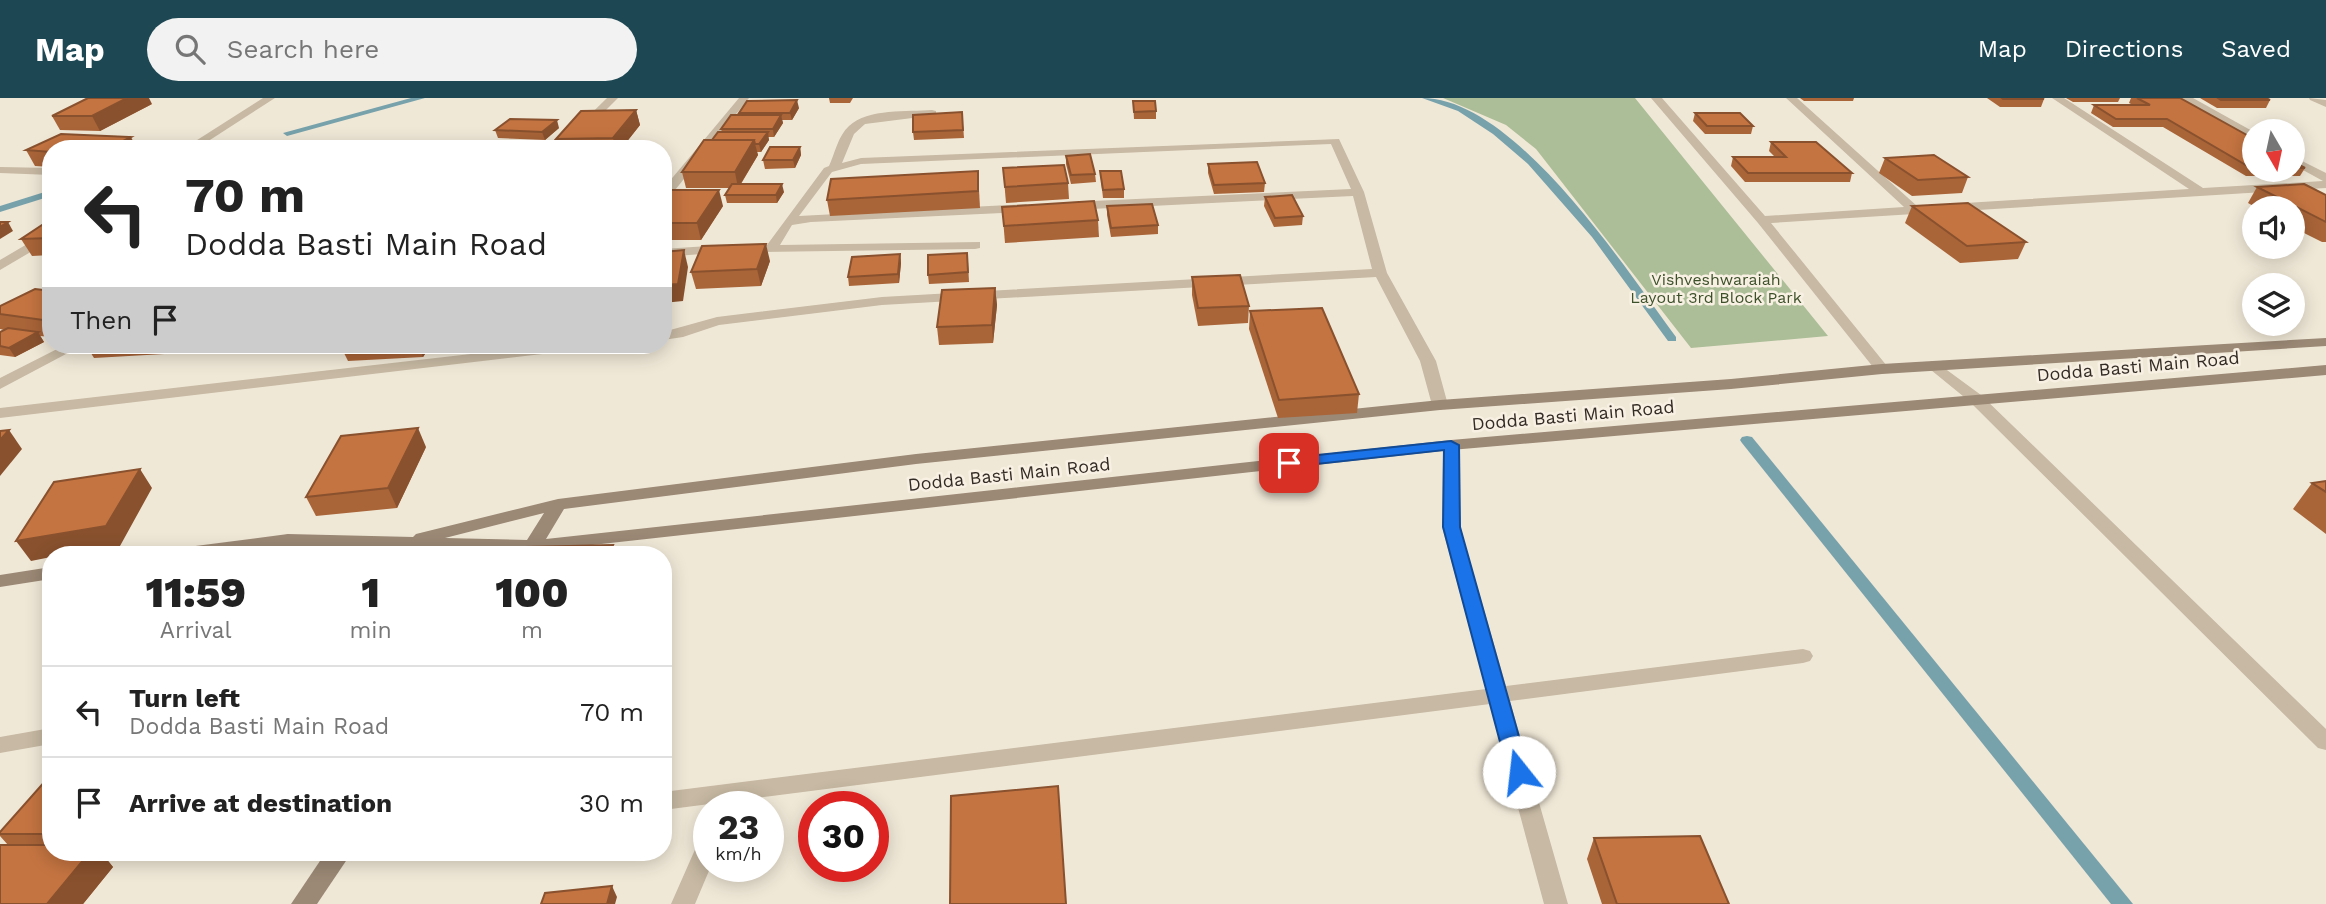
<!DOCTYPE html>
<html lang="en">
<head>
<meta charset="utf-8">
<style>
  :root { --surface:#fff; --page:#f2f2f2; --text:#222; --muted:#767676; --line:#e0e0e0; --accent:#1c4753 }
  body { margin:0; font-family:"Work Sans",sans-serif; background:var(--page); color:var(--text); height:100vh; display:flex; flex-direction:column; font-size:26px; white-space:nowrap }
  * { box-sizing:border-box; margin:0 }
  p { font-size:23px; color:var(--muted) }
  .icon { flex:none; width:38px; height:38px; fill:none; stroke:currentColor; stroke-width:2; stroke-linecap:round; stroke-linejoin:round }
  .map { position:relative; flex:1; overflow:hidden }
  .drawer { position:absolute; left:42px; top:448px; width:630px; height:315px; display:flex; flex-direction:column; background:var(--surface); border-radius:28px; box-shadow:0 4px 18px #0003 }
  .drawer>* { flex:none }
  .banner { position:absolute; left:42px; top:42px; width:630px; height:214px; border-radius:28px; box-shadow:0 4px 18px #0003; background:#fff; color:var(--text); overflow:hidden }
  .needle { width:46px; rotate:171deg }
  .buttons { position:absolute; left:2242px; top:21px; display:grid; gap:14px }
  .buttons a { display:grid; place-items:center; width:63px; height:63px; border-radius:50%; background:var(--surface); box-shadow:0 4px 18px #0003; font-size:35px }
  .speed { position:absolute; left:693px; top:693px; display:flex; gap:14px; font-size:35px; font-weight:700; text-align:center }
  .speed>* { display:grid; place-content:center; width:91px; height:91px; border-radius:50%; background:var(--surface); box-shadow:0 4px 18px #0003; line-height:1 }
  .speed small { font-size:18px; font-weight:400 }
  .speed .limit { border:10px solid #d22; background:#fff; color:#111 }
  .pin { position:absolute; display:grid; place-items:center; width:60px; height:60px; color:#fff; margin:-30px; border-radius:14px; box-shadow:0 4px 10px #0006 }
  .me { position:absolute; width:77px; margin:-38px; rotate:344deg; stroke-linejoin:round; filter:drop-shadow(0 0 5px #0008) }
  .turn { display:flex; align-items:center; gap:24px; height:147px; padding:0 28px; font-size:32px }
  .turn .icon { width:91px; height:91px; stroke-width:2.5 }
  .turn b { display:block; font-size:49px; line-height:60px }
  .then { display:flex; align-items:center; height:66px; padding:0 28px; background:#0003; gap:14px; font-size:26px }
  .eta { display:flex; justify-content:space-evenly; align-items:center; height:119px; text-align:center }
  .eta b { font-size:42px; font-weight:800; line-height:49px }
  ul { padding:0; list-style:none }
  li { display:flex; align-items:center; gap:21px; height:91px; padding:0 28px; border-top:2px solid var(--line) }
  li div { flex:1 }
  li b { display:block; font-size:26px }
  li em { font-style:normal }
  header { display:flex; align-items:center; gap:42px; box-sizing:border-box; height:98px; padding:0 35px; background:var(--accent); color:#fff }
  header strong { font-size:33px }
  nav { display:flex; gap:38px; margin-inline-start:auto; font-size:24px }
  .search { width:490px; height:63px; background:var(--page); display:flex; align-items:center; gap:18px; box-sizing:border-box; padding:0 24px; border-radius:38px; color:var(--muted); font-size:26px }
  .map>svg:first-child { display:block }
  .green { fill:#acbe98 }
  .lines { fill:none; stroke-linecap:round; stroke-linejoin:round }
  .stream { fill:#77a2ac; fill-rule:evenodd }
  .street { fill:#c7b9a3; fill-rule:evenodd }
  .secondary { fill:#9b8875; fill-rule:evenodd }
  .wall { fill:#a96438 }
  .shaded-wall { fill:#89512e }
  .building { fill:#c47441; stroke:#89512e; stroke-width:2 }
  .route { fill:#1a73e8; stroke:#114b97; stroke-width:2 }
  .labels { text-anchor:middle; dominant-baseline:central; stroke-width:5; stroke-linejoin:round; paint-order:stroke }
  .far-park-label { font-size:16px; fill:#3c502a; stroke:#f8f1e3 }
  .street-label { font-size:18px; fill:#332b25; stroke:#f8f1e3 }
</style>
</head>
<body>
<header>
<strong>Map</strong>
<div class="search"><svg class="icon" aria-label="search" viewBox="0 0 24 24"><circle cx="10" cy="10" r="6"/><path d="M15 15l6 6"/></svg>Search here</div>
<nav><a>Map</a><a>Directions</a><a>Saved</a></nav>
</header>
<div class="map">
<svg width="2326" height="806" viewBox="0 0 2326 806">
  <rect width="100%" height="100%" fill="#f0e8d7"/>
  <polygon class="green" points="1443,0 1635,0 1828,238 1691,250 1536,51 1506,27"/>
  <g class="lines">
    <g class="stream">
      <polygon points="411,0 425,0 287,38 283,35"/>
      <path d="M1422,0C1515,0 1625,170 1676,239V243H1668L1592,139L1528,66L1493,36L1458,13Z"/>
      <polygon points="51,92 51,98 0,114 0,108"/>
      <polygon points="1747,338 1752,339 2133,806 2111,806 1742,345 1740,342 1742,339"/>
    </g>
    <g class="street">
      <polygon points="263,0 275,0 196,51 183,51"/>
      <polygon points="607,0 618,0 567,51 555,51"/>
      <polygon points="739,0 749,0 667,102 663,103 663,91"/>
      <polygon points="1651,0 1662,0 1765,118 1904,109 1786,0 1797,0 1917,108 2189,91 2052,0 2064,0 2203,90 2323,83 2292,66 2292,58 2326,75 2326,90 1771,125 1887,268 1890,271 1887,274 1877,274 1758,125"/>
      <polygon points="2180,0 2193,0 2254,34 2254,42"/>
      <polygon points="2309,0 2326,2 2326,9 2310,2"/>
      <path d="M932,12L936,13V17L865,26L854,36L842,65L861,60L1339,41L1364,94L1387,175L1436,263L1448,307L1440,312L1432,307L1420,263L1376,179L882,207L719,227L683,239L663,242V234L717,219L882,199L1372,171L1353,98L1071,112L1065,108L1071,104L1351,91L1331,46L861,66L832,74L799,118L1026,106L1032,110L1026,114L811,124L792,127L780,147L980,144V150L975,151L760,154V148L767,147L824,70L829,68C835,55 838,38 849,28C868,10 908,14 932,12Z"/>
      <polygon points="0,69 51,70 51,77 0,75"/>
      <polygon points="51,132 51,142 0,172 0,162"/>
      <polygon points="723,147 730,151 728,154 663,159 663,151"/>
      <polygon points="65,247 83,247 0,291 0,280"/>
      <polygon points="549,247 592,247 585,251 0,320 0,310"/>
      <polygon points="1936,264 1981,297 2326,631 2326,652 2318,650 1969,303 1931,272 1928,269"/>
      <polygon points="1451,342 1459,347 1460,429 1506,588 1803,551 1810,553 1813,558 1810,563 1803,565 1510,603 1568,806 1544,806 1490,606 663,712 663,694 1486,591 1442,429 1443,347"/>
      <polygon points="288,436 297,442 285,457 265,457 282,438"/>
      <polygon points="51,630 51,646 0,655 0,639"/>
      <polygon points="709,735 709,768 711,768 695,806 671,806 701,738"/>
    </g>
    <g class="secondary">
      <path d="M2326,240V248L1882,276L1731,291L1440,312L916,366L564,411L546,441L1451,342L2326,267V277L1451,352L538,453L536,457H520V454L288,448L220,457H163L172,451L288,436L413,439L416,436L558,401L916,356L1440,302L1731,281L1882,266ZM544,415L527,442L445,440Z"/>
      <polygon points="51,469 51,481 0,489 0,477"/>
      <polygon points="326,754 352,754 317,806 291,806"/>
    </g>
  </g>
  <g class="wall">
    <polygon points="829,0 853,0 850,5 830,5"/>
    <polygon points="1800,0 1854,0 1853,3 1804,3"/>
    <polygon points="1987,0 2042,0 2044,1 2041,9 2000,9"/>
    <polygon points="2066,0 2120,0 2118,4 2073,4"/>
    <polygon points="2131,0 2180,0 2254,41 2254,72 2292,72 2292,63 2305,70 2300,78 2246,78 2163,29 2113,29 2091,15 2094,7 2133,7 2129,5"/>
    <polygon points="2200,0 2266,0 2270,2 2266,10 2217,10"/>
    <polygon points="1133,3 1156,13 1156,21 1134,21"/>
    <polygon points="152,6 100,33 60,32 52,18"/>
    <polygon points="799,10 792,22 782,22 783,25 774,39 768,39 769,42 761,54 757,54 758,57 741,86 784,94 777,105 727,105 725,97 730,90 686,90 682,74 712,42 722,34 721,31 740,17 739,15"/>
    <polygon points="636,12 640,27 621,51 559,51 556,41"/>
    <polygon points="962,14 964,40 914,42 913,34"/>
    <polygon points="1695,15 1753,28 1751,36 1705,36 1693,23"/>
    <polygon points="559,30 545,42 498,40 495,32"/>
    <polygon points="1771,44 1852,75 1850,84 1745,84 1731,68 1733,59 1775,59 1769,53"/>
    <polygon points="800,49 801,57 795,70 765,71 763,62"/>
    <polygon points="51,51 51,69 35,68 26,52"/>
    <polygon points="1066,58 1095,76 1096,84 1071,86 1066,66"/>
    <polygon points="1885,60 1968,79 1962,95 1912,98 1879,75"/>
    <polygon points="1208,66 1265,85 1264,94 1214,96 1208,75"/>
    <polygon points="1003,70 1068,85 1069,101 1006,105"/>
    <polygon points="978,73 980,110 830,118 827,102"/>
    <polygon points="1100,73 1124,91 1124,100 1103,100"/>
    <polygon points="2257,89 2326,97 2326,144 2322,144 2292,129 2292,110 2257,110 2248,105"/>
    <polygon points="663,96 723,108 701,142 663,142"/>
    <polygon points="1265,99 1303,118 1302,127 1274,129 1264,108"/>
    <polygon points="1107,108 1158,127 1158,136 1111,139 1107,117"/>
    <polygon points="1912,108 2026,144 2018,161 1960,165 1905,125"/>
    <polygon points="1002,109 1098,122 1099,139 1005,145"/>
    <polygon points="51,121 51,157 32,158 21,141"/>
    <polygon points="900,156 901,165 899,185 849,188 848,179"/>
    <polygon points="770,163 761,188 696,191 691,174"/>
    <polygon points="968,164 969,184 929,186 928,177"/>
    <polygon points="1192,179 1249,208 1248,225 1198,228 1192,197"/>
    <polygon points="995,190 997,207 993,245 939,247 937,229"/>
    <polygon points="51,193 51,239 40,238 44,244 15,259 0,257 0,234 4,232 0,231 0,208"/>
    <polygon points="1250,213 1359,296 1357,315 1278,320 1249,231"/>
    <polygon points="86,247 222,247 217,253 94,260"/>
    <polygon points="340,247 431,247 423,259 348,263"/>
    <polygon points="426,349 397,410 316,418 306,399"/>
    <polygon points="2326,383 2326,436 2293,411 2312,385"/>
    <polygon points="51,681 51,754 128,754 126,758 103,757 113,769 83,806 0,806 8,747 0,738 0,734"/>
    <polygon points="1594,740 1729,806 1602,806 1587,761"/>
    <polygon points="156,754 245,754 241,760 160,759"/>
  </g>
  <g class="shaded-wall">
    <polygon points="127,0 149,0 152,6 100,33 92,18"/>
    <polygon points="797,2 799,10 792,22 790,15"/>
    <polygon points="636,12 640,27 621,51 616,51 613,40"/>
    <polygon points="781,17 783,25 774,39 773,31"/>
    <polygon points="557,22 559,30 545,42 542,34"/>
    <polygon points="768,34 769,42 761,54 759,46"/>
    <polygon points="131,39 137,51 108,51"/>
    <polygon points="754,42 758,57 738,90 735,74"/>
    <polygon points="800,49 801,57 795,70 793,62"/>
    <polygon points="782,86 784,94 777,105 776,97"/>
    <polygon points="719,92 723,108 701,142 697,125"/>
    <polygon points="8,124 13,133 0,141 0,129"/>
    <polygon points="766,146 770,163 761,188 757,171"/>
    <polygon points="684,152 688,169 683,203 663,205 663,187"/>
    <polygon points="900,156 901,165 899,185 898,176"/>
    <polygon points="995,190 997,207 993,245 992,227"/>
    <polygon points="51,218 51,234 43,222"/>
    <polygon points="38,234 44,244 15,259 9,250"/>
    <polygon points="214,247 222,247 217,253"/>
    <polygon points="418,247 431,247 423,259"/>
    <polygon points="418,330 426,349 397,410 388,390"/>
    <polygon points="9,332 22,351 0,378 0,342"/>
    <polygon points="140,371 152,390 120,448 67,457 51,457 51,459 31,463 16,443"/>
    <polygon points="613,447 616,457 608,457"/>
    <polygon points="90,754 101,754 113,769 83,806 47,806"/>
    <polygon points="237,754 245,754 241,760"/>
    <polygon points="612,788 617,799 615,806 607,806"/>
  </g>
  <g class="building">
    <polygon points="88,0 127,0 92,18 52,18"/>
    <polygon points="2002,0 2042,0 2044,1 2003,1"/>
    <polygon points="2137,0 2180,0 2254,41 2254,70 2251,70 2167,21 2116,21 2094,7 2150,7"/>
    <polygon points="2218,0 2266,0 2270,2 2221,2"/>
    <polygon points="797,2 790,15 739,15 747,3"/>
    <polygon points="1133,3 1155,3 1156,13 1134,14"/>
    <polygon points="636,12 613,40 556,41 581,13"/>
    <polygon points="962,14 963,32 913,34 913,17"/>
    <polygon points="1695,15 1740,15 1753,28 1707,28"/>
    <polygon points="731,17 781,17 773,31 721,31"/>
    <polygon points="510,21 557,22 542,34 495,32"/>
    <polygon points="718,34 768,34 759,46 755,46 754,42 712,42"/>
    <polygon points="61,36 131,39 108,51 51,51 51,54 26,52"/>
    <polygon points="704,42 754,42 735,74 682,74"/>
    <polygon points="1771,44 1816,44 1852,75 1748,75 1733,59 1786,59"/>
    <polygon points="770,49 800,49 793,62 763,62"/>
    <polygon points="1090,56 1095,76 1071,77 1066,58"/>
    <polygon points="1934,57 1968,79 1918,82 1885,60"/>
    <polygon points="2292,63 2305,70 2292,70"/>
    <polygon points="1257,64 1265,85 1214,87 1208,66"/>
    <polygon points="1064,67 1068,85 1005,89 1003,70"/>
    <polygon points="978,73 978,93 827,102 831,81"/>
    <polygon points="1100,73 1121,73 1124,91 1103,92"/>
    <polygon points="732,86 782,86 776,97 725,97"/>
    <polygon points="2304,86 2326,97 2326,124 2257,89"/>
    <polygon points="666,92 719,92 697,125 663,125 663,96"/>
    <polygon points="1292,97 1303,118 1275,120 1265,99"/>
    <polygon points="1094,103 1098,122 1004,128 1002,109"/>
    <polygon points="1968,105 2026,144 1967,148 1912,108"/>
    <polygon points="1152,106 1158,127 1111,130 1107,108"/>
    <polygon points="51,121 51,140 21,141"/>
    <polygon points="0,124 8,124 0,129"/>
    <polygon points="766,146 757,171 691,174 702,148"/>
    <polygon points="684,152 678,186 663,187 663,154"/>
    <polygon points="967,155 968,174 928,177 928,157"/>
    <polygon points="900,156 898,176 848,179 852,159"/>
    <polygon points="1240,177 1249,208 1198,210 1192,179"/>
    <polygon points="995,190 992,227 937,229 942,192"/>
    <polygon points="35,191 51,193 51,218 43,222 0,216 0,208"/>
    <polygon points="1322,210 1359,296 1279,302 1250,213"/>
    <polygon points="8,230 38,234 9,250 0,248 0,234"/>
    <polygon points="418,330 388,390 306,399 341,338"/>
    <polygon points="9,332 0,342 0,333"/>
    <polygon points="140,371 106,428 16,443 54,384"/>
    <polygon points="2326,383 2326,394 2312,385"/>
    <polygon points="613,447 608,457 520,457 525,449"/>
    <polygon points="47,681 51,681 51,736 0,736 0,734"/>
    <polygon points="1058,688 1066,806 950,806 951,698"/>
    <polygon points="1700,738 1729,806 1617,806 1594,740"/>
    <polygon points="0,747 51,747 51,754 90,754 47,806 0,806"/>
    <polygon points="612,788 607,806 541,806 545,795"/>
  </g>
  <polygon class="route" points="1451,343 1459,347 1460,429 1529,674 1526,680 1519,682 1511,680 1508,674 1443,429 1444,352 1289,369 1282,365 1289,360"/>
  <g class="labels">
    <g class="far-park-label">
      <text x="1716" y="181">Vishveshwaraiah<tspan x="1716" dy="18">Layout 3rd Block Park</tspan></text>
    </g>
    <g class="street-label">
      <text transform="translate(2138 268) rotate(-5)">Dodda Basti Main Road</text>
      <text transform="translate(1573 317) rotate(-5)">Dodda Basti Main Road</text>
      <text transform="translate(1009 376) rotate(-6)">Dodda Basti Main Road</text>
    </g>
  </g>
</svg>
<div class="buttons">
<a><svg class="needle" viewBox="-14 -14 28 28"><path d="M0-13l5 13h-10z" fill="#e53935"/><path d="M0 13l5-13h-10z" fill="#767676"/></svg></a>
<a><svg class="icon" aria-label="sound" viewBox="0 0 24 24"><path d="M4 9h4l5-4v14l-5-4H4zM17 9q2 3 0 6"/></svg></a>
<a><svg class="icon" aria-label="layers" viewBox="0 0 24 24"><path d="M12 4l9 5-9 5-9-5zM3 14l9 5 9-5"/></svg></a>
</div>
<div class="speed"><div>23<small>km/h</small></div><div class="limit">30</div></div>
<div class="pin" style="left:1289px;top:365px;background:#d93025"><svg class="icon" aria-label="arrive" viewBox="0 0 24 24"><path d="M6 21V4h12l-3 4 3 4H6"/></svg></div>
<svg class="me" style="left:1519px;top:674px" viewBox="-20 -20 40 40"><circle r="19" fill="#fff"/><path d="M0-13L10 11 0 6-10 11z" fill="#1a73e8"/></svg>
<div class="banner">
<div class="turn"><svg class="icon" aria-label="left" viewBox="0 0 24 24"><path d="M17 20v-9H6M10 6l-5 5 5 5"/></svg><div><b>70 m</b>Dodda Basti Main Road</div></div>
<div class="then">Then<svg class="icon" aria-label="arrive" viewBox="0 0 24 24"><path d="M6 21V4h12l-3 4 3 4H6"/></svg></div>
</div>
<section class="drawer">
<div class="eta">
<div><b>11:59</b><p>Arrival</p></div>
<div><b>1</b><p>min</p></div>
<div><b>100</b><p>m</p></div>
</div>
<ul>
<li><svg class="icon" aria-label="left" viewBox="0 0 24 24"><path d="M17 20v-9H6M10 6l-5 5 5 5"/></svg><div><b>Turn left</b><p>Dodda Basti Main Road</p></div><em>70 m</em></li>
<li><svg class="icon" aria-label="arrive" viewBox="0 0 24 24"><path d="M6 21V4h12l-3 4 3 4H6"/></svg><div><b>Arrive at destination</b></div><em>30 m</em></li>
</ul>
</section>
</div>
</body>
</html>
